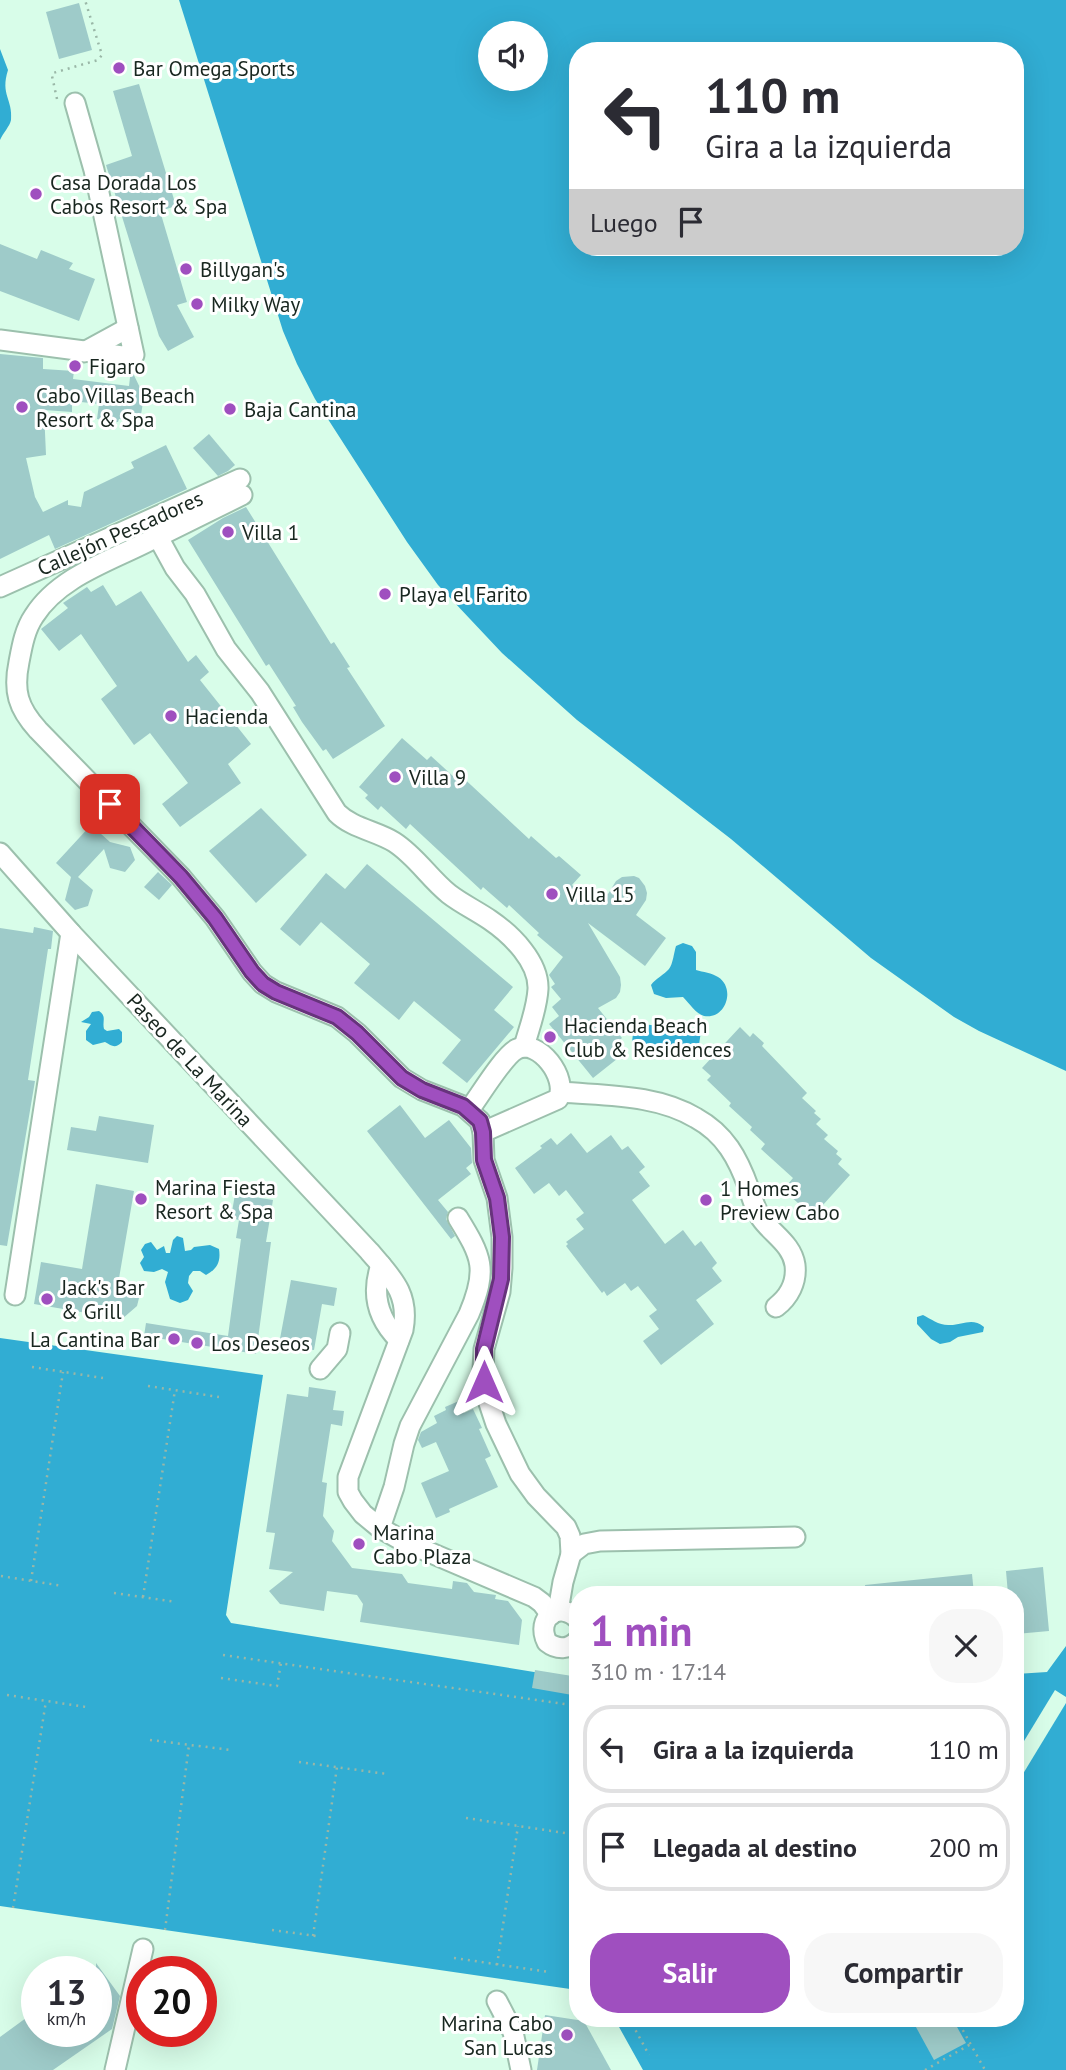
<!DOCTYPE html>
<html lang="es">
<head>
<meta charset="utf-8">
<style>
  :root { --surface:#fff; --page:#f7f7f7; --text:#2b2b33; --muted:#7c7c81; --line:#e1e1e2; --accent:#9f4fbf }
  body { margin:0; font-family:"PT Sans",sans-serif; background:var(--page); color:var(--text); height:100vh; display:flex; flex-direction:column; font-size:26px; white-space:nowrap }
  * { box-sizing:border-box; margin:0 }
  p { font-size:23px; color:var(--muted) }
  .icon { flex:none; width:38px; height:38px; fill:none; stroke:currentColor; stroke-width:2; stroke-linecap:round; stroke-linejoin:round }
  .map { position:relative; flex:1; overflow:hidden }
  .drawer { position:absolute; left:569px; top:1586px; width:455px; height:441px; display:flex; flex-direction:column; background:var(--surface); border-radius:28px; box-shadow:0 7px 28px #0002 }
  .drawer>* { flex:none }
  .banner { position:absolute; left:569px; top:42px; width:455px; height:214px; border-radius:28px; box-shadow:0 7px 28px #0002; background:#fff; color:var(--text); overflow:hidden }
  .fabs { position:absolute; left:478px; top:21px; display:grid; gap:14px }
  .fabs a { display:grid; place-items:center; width:70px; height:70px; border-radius:50%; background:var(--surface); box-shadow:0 7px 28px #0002; font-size:35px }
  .speed { position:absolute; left:21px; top:1956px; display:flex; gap:14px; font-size:35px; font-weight:700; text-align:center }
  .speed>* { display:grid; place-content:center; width:91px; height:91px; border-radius:50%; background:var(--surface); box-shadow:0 7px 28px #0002; line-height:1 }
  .speed small { font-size:18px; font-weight:400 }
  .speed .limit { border:10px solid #d22; background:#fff; color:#111 }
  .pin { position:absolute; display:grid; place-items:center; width:60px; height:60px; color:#fff; margin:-30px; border-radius:14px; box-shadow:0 4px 10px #0006 }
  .me { position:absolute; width:77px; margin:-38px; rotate:0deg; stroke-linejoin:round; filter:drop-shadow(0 0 5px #0008) }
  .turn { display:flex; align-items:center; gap:24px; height:147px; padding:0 21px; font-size:32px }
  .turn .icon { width:91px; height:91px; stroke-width:2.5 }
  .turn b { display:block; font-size:49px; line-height:60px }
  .then { display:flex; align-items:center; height:66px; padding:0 21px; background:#0003; gap:14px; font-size:26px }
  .round { display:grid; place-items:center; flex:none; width:74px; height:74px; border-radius:28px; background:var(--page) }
  .overview { display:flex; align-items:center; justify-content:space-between; height:119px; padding:0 21px }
  h1 { font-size:42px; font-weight:600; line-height:52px; color:var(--accent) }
  .primary-button { display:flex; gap:14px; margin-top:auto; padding:14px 21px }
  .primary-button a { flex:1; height:80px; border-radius:28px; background:var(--accent); color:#fff; font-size:28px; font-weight:600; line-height:80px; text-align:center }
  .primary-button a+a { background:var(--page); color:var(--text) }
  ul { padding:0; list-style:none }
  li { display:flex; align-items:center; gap:21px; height:88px; margin:0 14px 10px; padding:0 7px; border:4px solid var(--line); border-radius:28px }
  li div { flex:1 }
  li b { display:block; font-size:26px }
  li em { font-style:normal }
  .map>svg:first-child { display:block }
  .water { fill:#31add3; fill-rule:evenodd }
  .pier { fill:#d8fde9 }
  .building { fill:#9ecbc9 }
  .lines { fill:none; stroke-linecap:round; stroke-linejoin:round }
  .minor-casing { stroke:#9cc0ad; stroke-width:23 }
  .path { stroke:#9ab7a7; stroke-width:2.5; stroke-dasharray:2 5; stroke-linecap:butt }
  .minor { stroke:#fff; stroke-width:19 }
  .route-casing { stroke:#67337c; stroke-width:18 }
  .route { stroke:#9f4fbf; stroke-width:12 }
  .poi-dot { fill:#9f4fbf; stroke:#fff; stroke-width:2.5 }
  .labels { text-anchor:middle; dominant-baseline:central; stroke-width:6; stroke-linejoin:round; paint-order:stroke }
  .poi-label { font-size:21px; fill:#18261f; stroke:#fff; text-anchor:start }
  .street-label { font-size:21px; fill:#18261f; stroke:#fff }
</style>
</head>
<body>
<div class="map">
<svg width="1066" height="2070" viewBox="0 0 1066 2070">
  <rect width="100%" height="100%" fill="#d8fde9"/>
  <g class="water">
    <path d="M179,0H1066V1071L979,1031L954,1017L871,958L731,839L577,720L502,653L438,585L407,542L315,399L297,364L283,331ZM536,33V79H490V33ZM578,51H1015V247H578Z"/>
    <path d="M0,49L8,70C0,95 13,99 11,120C10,126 3,133 0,140Z"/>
    <path d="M683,943L692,946L696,952V970C703,972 712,973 718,977C736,988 726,1020 704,1016C696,1014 689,1003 683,997L666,998L654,994L651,985C656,978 664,975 669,969C673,964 674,952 676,946Z"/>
    <path d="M99,1011C107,1016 102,1021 104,1029L107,1031L119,1029L122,1032V1042C115,1049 112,1046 105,1042L93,1045L86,1040V1031L91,1024L81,1022L89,1017L92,1012Z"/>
    <polygon points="634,1023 701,1031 698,1052 632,1043"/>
    <path d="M177,1236L183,1238L185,1251L191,1250L194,1247L210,1245L219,1249C221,1262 217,1269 206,1275L200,1271H193L189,1276L188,1283L193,1291L188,1300L180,1303L170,1299L165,1282L168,1272L162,1269L154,1272L144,1271L140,1263L144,1257L141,1250L145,1244L151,1242L157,1250L164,1246L166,1253H170L173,1240Z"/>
    <path d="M923,1315C931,1319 940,1326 950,1325C963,1325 972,1317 984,1327L983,1332L958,1337L950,1342L940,1344L931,1339L917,1324V1317Z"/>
    <polygon points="0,1338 263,1375 226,1615 231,1623 534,1672 577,1677 577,1990 0,1906"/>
    <polygon points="1066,1646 1066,2070 643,2070 614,2018 1015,2018 1015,1674 1047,1672"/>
  </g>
  <polygon class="pier" points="1055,1690 1066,1697 1066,1703 1015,1787 1015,1756"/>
  <g class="building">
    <polygon points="79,3 92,50 59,59 46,12"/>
    <polygon points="139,84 176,206 160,211 187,302 177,305 194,337 168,351 159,336 106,165 132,156 113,91"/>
    <polygon points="0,244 37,259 41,250 73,263 69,269 95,279 79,321 0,291"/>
    <polygon points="0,354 43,358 43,369 74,371 73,379 129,386 131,369 144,396 140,421 119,419 118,422 97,419 99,404 72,401 72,412 44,410 46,455 26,458 35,497 43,512 68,500 68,505 81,507 84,492 134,468 131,462 166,445 187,489 55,549 49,535 0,559"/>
    <polygon points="209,434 235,465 228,471 218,476 193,448"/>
    <polygon points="246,507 331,644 334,642 350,667 347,668 385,726 333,759 326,749 323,751 302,722 293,707 296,706 269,664 266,666 188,540 223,518"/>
    <polygon points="103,585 116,606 141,591 188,662 196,655 209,672 200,680 251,744 228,764 241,783 180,827 162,804 188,783 150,733 134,745 101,699 117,686 81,634 59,651 41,629 68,608 63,603 87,587 91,592"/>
    <polygon points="402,738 427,760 431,756 454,777 458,773 529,839 531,836 556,858 559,856 581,875 572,885 596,905 605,892 608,894 616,881 622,877 634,876 639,878 645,886 647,893 646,900 636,915 666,938 645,966 588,923 620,977 621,985 620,992 616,998 598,1008 622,1038 614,1045 622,1055 593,1078 549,1024 559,1016 552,1007 561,999 551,987 555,984 549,975 563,957 537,935 539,933 509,905 507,908 483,887 481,890 410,824 406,829 381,806 378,810 365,798 368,795 359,787"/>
    <polygon points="261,808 307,855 256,903 209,851"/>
    <polygon points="91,825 110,842 130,847 135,860 125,872 110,868 104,849 78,877 93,890 88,906 75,910 65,900 71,877 56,863"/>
    <polygon points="367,864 513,987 494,1010 514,1027 467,1083 442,1063 461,1040 414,1001 399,1020 354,983 370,964 321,922 300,946 280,929 326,873 345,889"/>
    <polygon points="158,872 172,885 159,900 144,887"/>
    <polygon points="34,927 53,931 51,949 48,949 28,1080 35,1081 7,1246 0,1245 0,928 33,933"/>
    <polygon points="740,1027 750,1037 753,1033 764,1043 762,1046 807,1093 802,1098 816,1111 814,1113 821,1119 816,1124 828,1135 824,1139 838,1151 836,1154 842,1159 838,1164 850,1175 813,1216 783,1190 793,1178 761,1149 765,1144 750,1130 752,1127 729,1106 731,1103 707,1080 711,1076 702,1068"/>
    <polygon points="400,1105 425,1138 449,1120 471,1148 472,1163 466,1168 471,1174 438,1200 448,1212 446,1219 455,1236 451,1239 367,1131"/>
    <polygon points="99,1116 154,1125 148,1163 67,1150 71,1127 96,1131"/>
    <polygon points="571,1133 587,1153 611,1135 622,1150 628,1146 645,1167 639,1172 650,1186 632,1200 665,1244 683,1230 695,1246 701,1241 717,1263 712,1268 722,1281 696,1300 714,1324 661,1365 643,1341 659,1329 649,1316 657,1310 638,1286 631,1291 625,1283 607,1296 604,1291 602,1293 566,1246 568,1244 566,1242 584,1229 576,1219 584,1213 566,1190 559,1196 549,1183 534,1194 515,1168 542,1148 540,1146 551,1138 557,1145"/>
    <polygon points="96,1184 134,1191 117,1290 140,1294 137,1306 122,1319 34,1304 41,1262 82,1269"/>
    <polygon points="235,1194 273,1200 266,1242 271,1242 256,1354 144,1336 146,1323 228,1336 241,1239 236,1238 239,1220 231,1218"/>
    <polygon points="291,1280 337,1288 334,1306 322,1304 314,1350 279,1344"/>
    <polygon points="309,1387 336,1391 333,1410 344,1411 342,1426 331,1424 322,1482 327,1483 323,1516 334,1531 332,1541 352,1568 402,1574 408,1583 452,1589 453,1581 467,1583 474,1592 496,1595 495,1599 508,1601 522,1620 519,1645 360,1622 363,1604 357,1595 327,1591 324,1611 280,1604 269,1591 293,1572 269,1569 275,1533 266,1532 287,1394 308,1397"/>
    <polygon points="459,1401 464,1413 473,1409 482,1428 479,1429 491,1456 485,1459 498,1487 449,1509 450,1512 436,1518 421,1483 449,1471 436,1442 422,1448 418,1440 421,1432 437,1423 434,1416 446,1410 445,1407"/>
    <polygon points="1043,1567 1049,1631 1015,1634 1015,1594 1008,1594 1006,1571"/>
    <polygon points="972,1574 974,1594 866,1594 865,1585"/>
    <polygon points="535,1670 578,1677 578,1696 532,1688"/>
    <polygon points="96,1963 120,1996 112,2029 53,2070 0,2070 0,2037 37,2010 37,2032 96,2032"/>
    <polygon points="545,2015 584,2021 611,2070 537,2070"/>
    <polygon points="911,2018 952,2018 966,2043 934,2060"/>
  </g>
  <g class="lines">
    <defs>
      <g id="minor">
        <polyline points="0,340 130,357 134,355 94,170 75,103"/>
        <polyline points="84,352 128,328"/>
        <path d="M242,495C210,511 177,527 145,543C107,562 58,578 34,616C25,629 22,646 19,662C13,691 18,708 38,730L181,877L215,918L252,972L263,984L276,992L337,1017L357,1033L402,1078L422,1090L463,1106L480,1121L483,1132L484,1160L497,1198L502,1237V1268L500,1292L484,1349L483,1370L486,1394L496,1424L520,1474L536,1496L566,1527L570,1536L571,1554L563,1582L558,1611"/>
        <path d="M158,537L175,568L195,594L226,649L260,692L337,813C352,828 376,831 394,842C416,856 429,878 449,894C462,904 477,911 490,920C512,935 539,962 538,989C537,1009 529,1028 524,1047"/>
        <polyline points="0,587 240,479"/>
        <path d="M0,853L71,933L369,1251C391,1277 410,1293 403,1330L348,1477V1492L353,1501L363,1514L380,1528L403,1541L534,1597L542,1603L551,1615"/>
        <path d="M561,1092C606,1096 656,1094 696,1118C725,1134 738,1158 749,1189C752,1198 755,1209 761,1218C772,1234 792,1244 795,1265C797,1282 789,1297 776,1307"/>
        <path d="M469,1110C479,1097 504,1055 517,1049C538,1038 569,1078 558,1099L483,1132"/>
        <path d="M381,1265C371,1294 378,1319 399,1340"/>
        <polyline points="15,1295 71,933"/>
        <polyline points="320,1369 337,1349 340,1333"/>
        <path d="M380,1528L394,1487L404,1444L410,1426L469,1314C488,1269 482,1257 458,1218"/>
        <polyline points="571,1554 584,1544 600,1541 795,1537"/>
        <path d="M578,1619C559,1600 535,1618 547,1642C557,1650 569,1650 578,1640"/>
        <polyline points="497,2001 513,2032 521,2070"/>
        <polyline points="115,2070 143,1949"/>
      </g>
    </defs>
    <use href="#minor" class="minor-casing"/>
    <g class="path">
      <polyline points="57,99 52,76 53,73 98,60 102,55 85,0"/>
      <polyline points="32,1367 103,1378"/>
      <polyline points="148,1386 219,1397"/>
      <polyline points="1,1576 63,1586"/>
      <polyline points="31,1581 63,1372"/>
      <polyline points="114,1593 176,1602"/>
      <polyline points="143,1597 175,1390"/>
      <polyline points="223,1655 578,1706"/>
      <polyline points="221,1678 277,1686 281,1663"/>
      <polyline points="7,1695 86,1707"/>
      <polyline points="150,1740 231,1750"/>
      <polyline points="299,1762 387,1774"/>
      <polyline points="466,1818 578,1835"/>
      <polyline points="13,1908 46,1701"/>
      <polyline points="165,1930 189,1745"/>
      <polyline points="272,1930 316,1936"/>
      <polyline points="313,1936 337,1767"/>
      <polyline points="454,1958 549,1972"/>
      <polyline points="497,1965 518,1826"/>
      <polyline points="629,2018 649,2055"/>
      <polyline points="956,2018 985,2070"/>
      <polyline points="925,2070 971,2044"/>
    </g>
    <use href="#minor" class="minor"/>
  </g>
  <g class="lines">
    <defs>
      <polyline id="route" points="110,804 181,877 215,918 252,972 263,984 276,992 337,1017 357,1033 402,1078 422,1090 463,1106 480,1121 483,1132 484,1160 497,1198 502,1237 501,1279 484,1349 484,1382"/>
    </defs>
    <use href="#route" class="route-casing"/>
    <use href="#route" class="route"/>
  </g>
  <g class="poi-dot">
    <circle cx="119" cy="68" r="7"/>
    <circle cx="36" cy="194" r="7"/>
    <circle cx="186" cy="269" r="7"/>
    <circle cx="197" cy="304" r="7"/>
    <circle cx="75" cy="366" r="7"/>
    <circle cx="22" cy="407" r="7"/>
    <circle cx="230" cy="409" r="7"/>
    <circle cx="228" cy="532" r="7"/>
    <circle cx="385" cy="594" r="7"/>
    <circle cx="171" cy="716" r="7"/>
    <circle cx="395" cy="777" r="7"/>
    <circle cx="552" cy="894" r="7"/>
    <circle cx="550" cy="1037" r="7"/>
    <circle cx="141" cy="1199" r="7"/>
    <circle cx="706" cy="1200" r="7"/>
    <circle cx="47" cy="1299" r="7"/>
    <circle cx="174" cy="1339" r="7"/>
    <circle cx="197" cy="1343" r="7"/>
    <circle cx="359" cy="1544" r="7"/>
    <circle cx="567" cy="2035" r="7"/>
  </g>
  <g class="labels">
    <g class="poi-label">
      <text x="133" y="68">Bar Omega Sports</text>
      <text x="50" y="182">Casa Dorada Los<tspan x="50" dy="24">Cabos Resort &amp; Spa</tspan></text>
      <text x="200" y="269">Billygan's</text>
      <text x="211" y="304">Milky Way</text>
      <text x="89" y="366">Figaro</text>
      <text x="36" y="395">Cabo Villas Beach<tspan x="36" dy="24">Resort &amp; Spa</tspan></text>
      <text x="244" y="409">Baja Cantina</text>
      <text x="242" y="532">Villa 1</text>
      <text x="399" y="594">Playa el Farito</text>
      <text x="185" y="716">Hacienda</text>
      <text x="409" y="777">Villa 9</text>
      <text x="566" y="894">Villa 15</text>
      <text x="564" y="1025">Hacienda Beach<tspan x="564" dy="24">Club &amp; Residences</tspan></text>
      <text x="155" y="1187">Marina Fiesta<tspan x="155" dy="24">Resort &amp; Spa</tspan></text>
      <text x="720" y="1188">1 Homes<tspan x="720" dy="24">Preview Cabo</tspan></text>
      <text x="61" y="1287">Jack's Bar<tspan x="61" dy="24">&amp; Grill</tspan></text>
      <text x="160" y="1339" text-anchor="end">La Cantina Bar</text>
      <text x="211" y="1343">Los Deseos</text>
      <text x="373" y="1532">Marina<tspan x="373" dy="24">Cabo Plaza</tspan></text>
      <text x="553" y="2023" text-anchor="end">Marina Cabo<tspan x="553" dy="24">San Lucas</tspan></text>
    </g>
    <g class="street-label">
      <text transform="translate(120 533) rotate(-24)">Callejón Pescadores</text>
      <text transform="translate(190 1060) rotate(47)">Paseo de La Marina</text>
    </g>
  </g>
</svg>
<div class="fabs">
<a><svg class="icon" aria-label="sound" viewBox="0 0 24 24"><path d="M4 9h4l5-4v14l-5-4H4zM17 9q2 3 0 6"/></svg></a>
</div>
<div class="speed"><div>13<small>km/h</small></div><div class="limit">20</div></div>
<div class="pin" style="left:110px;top:804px;background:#d93025"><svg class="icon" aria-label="arrive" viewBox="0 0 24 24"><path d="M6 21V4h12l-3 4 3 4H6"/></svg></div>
<svg class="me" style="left:484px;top:1382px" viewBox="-20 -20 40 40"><path d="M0-17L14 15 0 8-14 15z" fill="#9f4fbf" stroke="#fff" stroke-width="4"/></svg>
<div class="banner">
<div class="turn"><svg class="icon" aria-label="left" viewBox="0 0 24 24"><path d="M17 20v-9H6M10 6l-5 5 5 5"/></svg><div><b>110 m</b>Gira a la izquierda</div></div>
<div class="then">Luego<svg class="icon" aria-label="arrive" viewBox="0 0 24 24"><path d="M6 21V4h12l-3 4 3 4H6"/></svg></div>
</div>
<section class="drawer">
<div class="overview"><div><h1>1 min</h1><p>310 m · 17:14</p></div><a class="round"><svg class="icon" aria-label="close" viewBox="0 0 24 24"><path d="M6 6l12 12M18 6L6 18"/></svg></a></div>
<ul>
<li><svg class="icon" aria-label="left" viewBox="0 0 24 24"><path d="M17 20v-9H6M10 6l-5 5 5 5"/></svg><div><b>Gira a la izquierda</b></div><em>110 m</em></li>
<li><svg class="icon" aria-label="arrive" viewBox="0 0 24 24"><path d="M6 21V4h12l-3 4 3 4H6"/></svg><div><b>Llegada al destino</b></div><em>200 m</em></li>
</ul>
<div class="primary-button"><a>Salir</a><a>Compartir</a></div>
</section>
</div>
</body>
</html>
